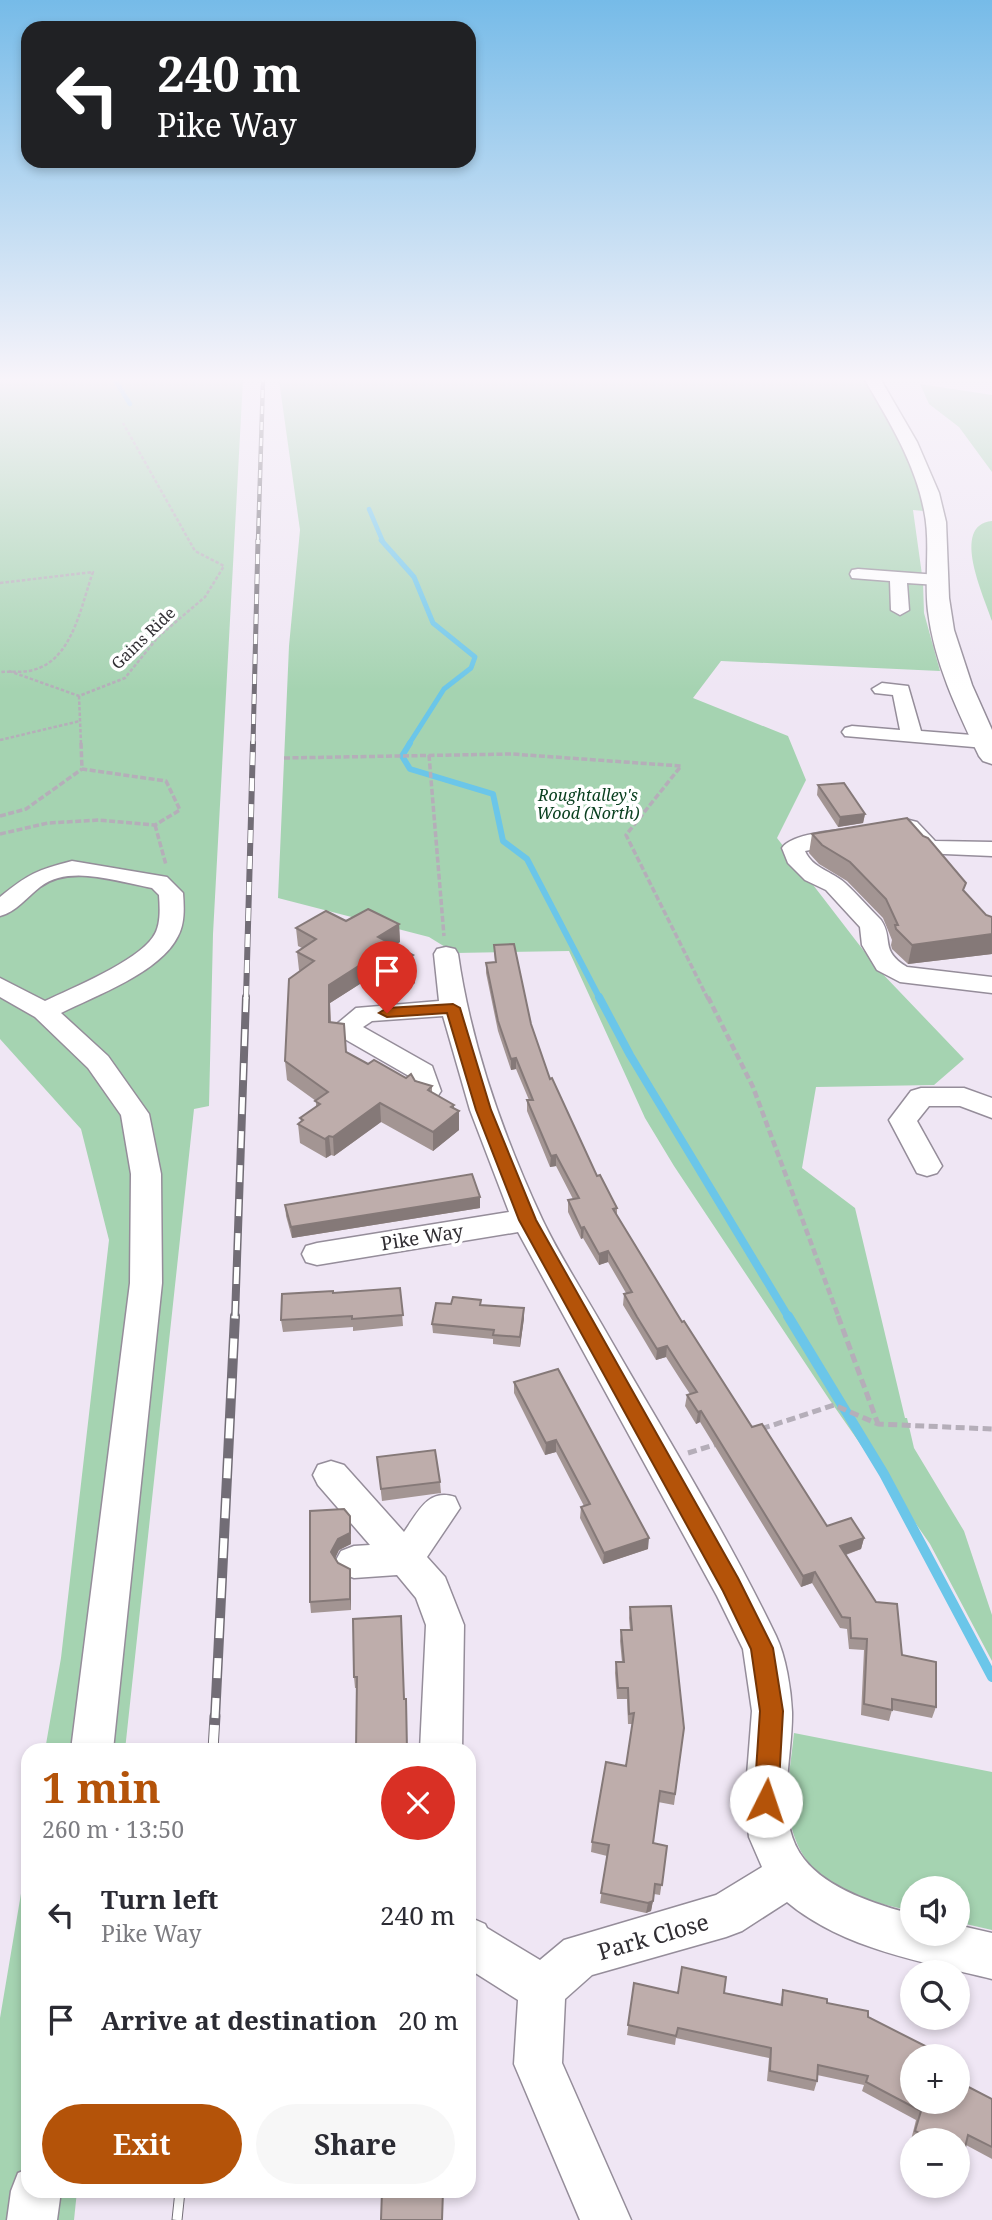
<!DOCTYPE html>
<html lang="en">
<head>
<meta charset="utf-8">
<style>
  :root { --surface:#fff; --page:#f7f7f7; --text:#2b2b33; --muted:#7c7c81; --accent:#b45309 }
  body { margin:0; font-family:"Noto Serif",serif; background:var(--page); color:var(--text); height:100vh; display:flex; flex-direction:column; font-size:26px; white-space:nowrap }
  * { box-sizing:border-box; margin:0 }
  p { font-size:23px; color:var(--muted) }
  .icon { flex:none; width:38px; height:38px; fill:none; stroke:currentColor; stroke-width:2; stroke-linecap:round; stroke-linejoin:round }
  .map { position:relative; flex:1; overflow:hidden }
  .side { position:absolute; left:21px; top:1743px; width:455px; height:455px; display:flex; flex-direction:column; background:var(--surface); border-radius:21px; box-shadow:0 4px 10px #0003 }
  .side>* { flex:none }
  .top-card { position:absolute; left:21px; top:21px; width:455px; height:147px; border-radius:21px; box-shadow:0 4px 10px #0003; background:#202124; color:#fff; overflow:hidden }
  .tools { position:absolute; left:900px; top:1876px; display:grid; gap:14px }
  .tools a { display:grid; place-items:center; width:70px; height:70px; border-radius:50%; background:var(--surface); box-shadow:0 4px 10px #0003; font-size:35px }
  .pin { position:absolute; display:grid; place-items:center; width:60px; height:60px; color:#fff; margin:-72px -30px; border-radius:50% 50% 50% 0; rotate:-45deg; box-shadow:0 0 7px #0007 }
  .pin .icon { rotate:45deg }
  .me { position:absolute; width:77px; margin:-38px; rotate:4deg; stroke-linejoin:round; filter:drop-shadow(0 0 5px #0008) }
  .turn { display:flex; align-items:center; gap:24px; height:147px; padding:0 21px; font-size:32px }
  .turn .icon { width:91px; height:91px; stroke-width:2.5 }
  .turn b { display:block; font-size:49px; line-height:60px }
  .round { display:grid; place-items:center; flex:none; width:74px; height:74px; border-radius:37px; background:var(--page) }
  .headline { display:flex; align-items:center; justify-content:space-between; height:119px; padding:0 21px }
  h1 { font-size:42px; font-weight:700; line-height:52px; color:var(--accent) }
  .cta { display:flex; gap:14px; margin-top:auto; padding:14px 21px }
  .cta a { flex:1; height:80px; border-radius:42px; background:var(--accent); color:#fff; font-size:28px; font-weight:700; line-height:80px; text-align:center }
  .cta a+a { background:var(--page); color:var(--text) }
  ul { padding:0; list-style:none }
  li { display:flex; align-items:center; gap:21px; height:105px; padding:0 21px }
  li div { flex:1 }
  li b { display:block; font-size:26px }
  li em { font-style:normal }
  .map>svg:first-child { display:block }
  .green { fill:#a5d3b1 }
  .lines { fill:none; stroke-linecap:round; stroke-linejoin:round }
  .stream-far4 { stroke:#6bc6e9; stroke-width:4.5 }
  .stream-far3 { stroke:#6bc6e9; stroke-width:5 }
  .stream-far2 { stroke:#6bc6e9; stroke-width:6 }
  .stream-far1 { stroke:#6bc6e9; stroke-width:8 }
  .stream { stroke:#6bc6e9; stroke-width:10 }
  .minor-casing { stroke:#958d9a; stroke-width:3 }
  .major-casing { stroke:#958d9a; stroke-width:3 }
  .path-far3 { stroke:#b5aeb9; stroke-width:2.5; stroke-dasharray:3.5 2; stroke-linecap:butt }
  .path-far2 { stroke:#b5aeb9; stroke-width:3.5; stroke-dasharray:6 2.5; stroke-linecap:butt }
  .path-far1 { stroke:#b5aeb9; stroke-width:4.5; stroke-dasharray:7 3.5; stroke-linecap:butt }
  .path { stroke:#b5aeb9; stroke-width:5; stroke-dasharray:9 4.5; stroke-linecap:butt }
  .minor { fill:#fff; fill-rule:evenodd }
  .major { fill:#fff; fill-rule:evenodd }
  .rail-far5-casing { stroke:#726d76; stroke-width:4.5 }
  .rail-far4-casing { stroke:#726d76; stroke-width:5 }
  .rail-far3-casing { stroke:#726d76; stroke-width:6 }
  .rail-far2-casing { stroke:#726d76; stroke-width:8 }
  .rail-far1-casing { stroke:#726d76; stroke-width:10 }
  .rail-casing { stroke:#726d76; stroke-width:11 }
  .rail-far5 { stroke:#fff; stroke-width:2.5; stroke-dasharray:8; stroke-linecap:butt }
  .rail-far4 { stroke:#fff; stroke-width:3.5; stroke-dasharray:10; stroke-linecap:butt }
  .rail-far3 { stroke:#fff; stroke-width:4.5; stroke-dasharray:13; stroke-linecap:butt }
  .rail-far2 { stroke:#fff; stroke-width:5; stroke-dasharray:17; stroke-linecap:butt }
  .rail-far1 { stroke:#fff; stroke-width:7; stroke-dasharray:20; stroke-linecap:butt }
  .rail { stroke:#fff; stroke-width:9; stroke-dasharray:25; stroke-linecap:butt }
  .wall { fill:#a39593 }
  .shaded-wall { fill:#857978 }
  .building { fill:#beadab; stroke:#857978; stroke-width:2 }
  .route { fill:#b45309; stroke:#753606; stroke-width:2 }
  .labels { text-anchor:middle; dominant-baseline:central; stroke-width:7; stroke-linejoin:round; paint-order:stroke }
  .far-street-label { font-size:16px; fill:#312e33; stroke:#fff }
  .far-park-label { font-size:16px; font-style:italic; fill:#0a4020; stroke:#fff }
  .street-label { font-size:19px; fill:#312e33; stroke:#fff }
  .near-street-label { font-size:23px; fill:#312e33; stroke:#fff }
</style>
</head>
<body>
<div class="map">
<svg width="992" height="2220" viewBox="0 0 992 2220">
  <rect width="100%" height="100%" fill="#efe6f4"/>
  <g class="green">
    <polygon points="0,380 243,380 213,934 209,1106 194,1109 125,1750 45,1750 61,1658 109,1240 81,1129 0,1039"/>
    <polygon points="279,380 878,380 924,476 934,512 913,510 923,582 924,613 940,671 721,661 693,698 788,736 806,780 777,838 877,968 964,1059 934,1085 816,1087 802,1168 855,1208 905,1418 907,1418 914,1448 964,1531 992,1615 992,1661 930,1544 829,1399 674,1166 645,1118 569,951 455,953 429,937 278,898 289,646 300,530"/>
    <polygon points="920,384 992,395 992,472 959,427 929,404"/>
    <path d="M992,521V621C984,596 950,525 992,521Z"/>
    <path d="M794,1733L992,1772V1930L957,1922V1888H912V1911C848,1897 793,1880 788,1803C787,1781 792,1755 794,1733Z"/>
    <polygon points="28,1852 28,2191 77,2191 74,2220 0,2220 0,2018"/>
  </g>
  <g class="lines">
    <g class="stream-far4">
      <polyline points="115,380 130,404"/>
      <polyline points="369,509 383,542"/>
    </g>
    <polyline class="stream-far3" points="381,540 414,577 433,623 475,657 471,668 444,689 409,744"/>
    <polyline class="stream-far2" points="410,743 402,756 410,769 493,794 503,841 527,859 600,999"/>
    <polyline class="stream-far1" points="599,997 630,1055 789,1318"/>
    <polyline class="stream" points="788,1316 884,1474 992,1677"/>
    <defs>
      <g id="minor">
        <polygon points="858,569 938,575 947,580 938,585 907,583 909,610 900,615 891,610 890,581 852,578 850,574 852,570"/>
        <polygon points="882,683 908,686 921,731 985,736 992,738 992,746 985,748 845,736 842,732 845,728 852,726 900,730 893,695 875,693 872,689"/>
        <polygon points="909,820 917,822 935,841 992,842 992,856 921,853 898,827 901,822"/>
        <path d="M848,829L856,831L859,836L856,841L805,851C813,869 832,871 845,883C857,894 869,908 881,920C894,939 879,950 907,967L992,977V993L900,982L877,970L862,945L860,927L826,890L805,880L788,863L782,848C791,834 832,831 848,829Z"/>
        <path d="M72,861L167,877L183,893C184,907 185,923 178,936C161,972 95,996 61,1013L108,1056L149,1114L161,1174L162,1283L113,1750H71L130,1283L131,1174L121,1115L88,1068L35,1017L0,997V978L45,1001C72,988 136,962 153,937C161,926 160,909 159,895L152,888C117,882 70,864 40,887C27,897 16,912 0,916V897C28,874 37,870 72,861Z"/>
        <path d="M446,947L455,949L458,954C471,1045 503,1135 542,1219C559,1255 582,1290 602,1325C661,1428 725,1530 776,1636C786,1657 791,1689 792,1712C793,1759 773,1819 804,1859C827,1889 877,1905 912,1914V1934H957V1925L992,1933V1979C923,1962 843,1949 787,1902L742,1931L726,1937L592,1975L565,1999L562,2063L631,2220H580L514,2064L518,2000L469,1969V1917L485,1924L487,1928L540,1960L564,1940L716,1895L762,1867L749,1837L745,1801L752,1711L743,1649L717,1596L518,1232L317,1265L306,1262L302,1254L306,1246L317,1243L509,1212L470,1110L443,1016L372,1021L363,1027L432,1066L441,1091L437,1097L427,1100L417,1097L409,1076L336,1034L332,1028L356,1008L439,1001L434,954L437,949Z"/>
        <polygon points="921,1088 964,1088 992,1098 992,1118 960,1106 929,1106 917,1121 942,1166 937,1173 927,1176 917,1173 889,1120 911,1091"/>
        <path d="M331,1461L344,1465L404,1532C418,1512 428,1488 455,1497L460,1508L427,1557L445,1577L464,1625L462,1750H420L426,1625L416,1598L397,1575L354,1578L341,1573L335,1562L341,1551L354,1546L370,1545L318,1485L313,1475L318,1465Z"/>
        <polygon points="28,2169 28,2191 61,2191 57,2220 7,2220 11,2191 18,2173"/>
      </g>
      <path id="major" d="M865,380H881L917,442L939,493L946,522L949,598L954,630L972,685L992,730V764L983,761L979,756C957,710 934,662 928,611C924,578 931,543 924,510C915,463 889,421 865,380Z"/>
    </defs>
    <use href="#minor" class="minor-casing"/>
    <use href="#major" class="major-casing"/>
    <g class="path-far3">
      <path d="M0,583L93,572C81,605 73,660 33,670C22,673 11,671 0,672"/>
      <polyline points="9,671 79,696 125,678 158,637 205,597 224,566 195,551 123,423"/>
      <polyline points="79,696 81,744"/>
      <polyline points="0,740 80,721"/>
    </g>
    <g class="path-far2">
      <polyline points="429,755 444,936"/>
      <polyline points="284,758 512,754 681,766 626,835 708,999"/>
      <polyline points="0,816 26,809 82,769"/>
      <polyline points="155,825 166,865"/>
      <polyline points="0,834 48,823 99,820 155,825 180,810 166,781 82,769 81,743"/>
    </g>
    <polyline class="path-far1" points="708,997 753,1087 839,1318"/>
    <g class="path">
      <polyline points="838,1316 878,1424"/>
      <polyline points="761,1429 834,1405 878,1424 992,1429"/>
      <polyline points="688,1453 717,1444"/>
    </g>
    <use href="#minor" class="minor"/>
    <use href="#major" class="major"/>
    <defs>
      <polyline id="rail-far5" points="258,542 263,380"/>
      <polyline id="rail-far4" points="253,744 258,540"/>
      <polyline id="rail-far3" points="246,999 253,743"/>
      <polyline id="rail-far2" points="235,1318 246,997"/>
      <polyline id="rail-far1" points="215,1718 235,1316"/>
      <g id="rail">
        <polyline points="213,1750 215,1716"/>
        <polyline points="177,2220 180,2191"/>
      </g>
    </defs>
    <use href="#rail-far5" class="rail-far5-casing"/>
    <use href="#rail-far4" class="rail-far4-casing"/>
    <use href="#rail-far3" class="rail-far3-casing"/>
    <use href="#rail-far2" class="rail-far2-casing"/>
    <use href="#rail-far1" class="rail-far1-casing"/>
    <use href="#rail" class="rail-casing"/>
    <use href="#rail-far5" class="rail-far5"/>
    <use href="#rail-far4" class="rail-far4"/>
    <use href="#rail-far3" class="rail-far3"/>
    <use href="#rail-far2" class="rail-far2"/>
    <use href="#rail-far1" class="rail-far1"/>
    <use href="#rail" class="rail"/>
  </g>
  <g class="wall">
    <polygon points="818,785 865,814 863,823 838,827 817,795"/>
    <polygon points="812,834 964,892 986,915 992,917 992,954 908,964 892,949 891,945 892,940 883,918 847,881 819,864 809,853"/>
    <polygon points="346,921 399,924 400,942 395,945 413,955 415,983 393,998 363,982 330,1003 331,1022 346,1052 368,1064 432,1086 432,1092 459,1111 459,1130 433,1151 381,1122 334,1156 331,1155 326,1158 300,1143 298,1124 301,1121 300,1118 316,1107 316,1101 287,1080 285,1061 300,971 299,970 297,952 302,948 298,946 296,928"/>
    <polygon points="494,945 531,1024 550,1079 597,1176 617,1208 617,1215 682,1322 752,1427 827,1526 864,1538 861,1549 846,1555 902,1655 936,1707 932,1718 892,1710 889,1721 861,1715 864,1650 849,1649 847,1629 840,1628 812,1583 801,1587 700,1422 696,1424 685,1406 687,1395 690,1394 682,1382 666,1357 656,1360 637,1328 623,1305 624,1294 626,1293 608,1262 599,1265 583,1238 581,1239 568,1212 568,1200 573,1199 556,1166 550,1167 527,1111 527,1100 529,1100 516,1069 511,1070 498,1031 486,973 486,963 495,962"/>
    <polygon points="369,1192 480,1208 292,1238 286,1216 285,1205"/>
    <polygon points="400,1288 403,1326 353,1331 353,1327 283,1332 281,1320 333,1293"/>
    <polygon points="451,1304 481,1305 524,1318 520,1347 493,1344 493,1339 433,1333 432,1324"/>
    <polygon points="514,1382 648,1549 603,1564 580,1518 581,1507 584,1506 556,1452 545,1455 514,1393"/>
    <polygon points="377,1457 440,1482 441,1493 382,1501"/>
    <polygon points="351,1527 351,1544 339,1550 335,1558 351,1580 351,1610 311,1613 310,1602"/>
    <polygon points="630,1607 684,1728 674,1805 658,1802 653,1843 667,1846 660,1895 654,1894 651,1911 646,1913 600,1903 607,1856 591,1852 592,1842 626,1766 633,1724 628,1724 627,1699 617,1699 615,1673 616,1662 622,1662 620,1641 621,1630 630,1630 629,1618"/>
    <polygon points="353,1619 404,1699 407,1710 407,1750 356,1750 357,1688 355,1688 354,1677"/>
    <polygon points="634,1983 678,1993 724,1993 780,2005 783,1990 868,2017 912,2056 992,2099 992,2159 966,2145 963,2156 958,2165 957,2140 911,2140 916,2120 862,2091 864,2085 817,2075 817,2081 814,2091 767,2081 769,2058 676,2038 675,2045 627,2035"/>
  </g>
  <g class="shaded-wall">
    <polygon points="865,814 863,823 838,827 840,817"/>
    <polygon points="399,924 400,942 379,955 378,937"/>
    <polygon points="992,934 992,954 908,964 912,945"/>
    <polygon points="413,955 415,983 393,998 392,979 405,960"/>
    <polygon points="362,964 363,982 330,1003 331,1041 329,1022 329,985"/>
    <polygon points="516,1058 516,1069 511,1070 511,1059"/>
    <polygon points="380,1103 381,1122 334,1156 333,1137"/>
    <polygon points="454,1105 454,1115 459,1111 459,1130 433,1151 433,1132"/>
    <polygon points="329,1136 331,1155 326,1158 325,1139"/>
    <polygon points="556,1155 556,1166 550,1167 551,1156"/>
    <polygon points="480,1197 480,1208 292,1238 291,1227"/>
    <polygon points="584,1227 583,1238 581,1239 581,1228"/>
    <polygon points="608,1251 608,1262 599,1265 599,1254"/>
    <polygon points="524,1308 524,1318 520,1347 520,1337"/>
    <polygon points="667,1346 666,1357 656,1360 657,1349"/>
    <polygon points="701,1411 700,1422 696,1424 698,1412"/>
    <polygon points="556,1440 556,1452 545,1455 546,1443"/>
    <polygon points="350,1516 351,1544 339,1550 333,1563 331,1552"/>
    <polygon points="649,1538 648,1549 603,1564 604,1553"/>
    <polygon points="864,1538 861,1549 838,1557 840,1546"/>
    <polygon points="350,1569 351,1580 351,1610 350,1599"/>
    <polygon points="815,1572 812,1583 801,1587 803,1576"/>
    <polygon points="653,1901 651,1911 646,1913 648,1903"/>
  </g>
  <g class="building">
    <polygon points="844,783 865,814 840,817 818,785"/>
    <polygon points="907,818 923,836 928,838 966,883 963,890 986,915 992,917 992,934 912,945 896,929 895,925 898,925 886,899 850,862 822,845 812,834"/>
    <polygon points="368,909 399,924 378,937 413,955 405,960 414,965 392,979 362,964 329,985 329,1022 344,1024 346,1052 368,1064 374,1060 406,1078 411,1074 415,1081 432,1086 428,1090 454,1105 451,1107 459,1111 433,1132 380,1103 333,1137 329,1136 325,1139 298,1124 303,1120 300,1118 320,1104 315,1101 328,1092 285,1061 289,979 314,961 297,952 316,939 296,928 326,911 346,921"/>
    <polygon points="514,944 531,1024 550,1079 552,1078 597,1176 600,1175 617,1208 613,1209 682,1322 684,1321 752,1427 762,1424 827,1526 851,1518 864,1538 840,1546 876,1602 897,1604 902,1655 936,1662 936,1707 892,1699 892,1710 864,1704 867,1639 851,1638 850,1618 842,1617 815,1572 803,1576 701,1411 698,1412 687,1395 697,1392 683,1371 667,1346 657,1349 637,1317 624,1294 632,1292 608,1251 599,1254 584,1227 581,1228 568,1200 579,1198 556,1155 551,1156 527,1100 533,1100 516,1058 511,1059 498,1021 486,963 496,962 494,945"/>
    <polygon points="472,1174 480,1197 291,1227 285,1205"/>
    <polygon points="400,1288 403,1315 352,1319 352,1316 281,1320 282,1294 333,1291 333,1293"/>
    <polygon points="453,1297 481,1300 480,1305 524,1308 520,1337 493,1335 494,1330 432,1324 436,1303 451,1304"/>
    <polygon points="558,1369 649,1538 604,1553 581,1507 590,1504 556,1440 546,1443 514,1382"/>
    <polygon points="435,1450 440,1482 381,1489 377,1457"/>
    <polygon points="344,1509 350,1516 350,1533 338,1539 331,1552 338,1563 350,1569 350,1599 310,1602 310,1511"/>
    <polygon points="671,1606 684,1728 675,1794 660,1791 653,1843 667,1846 662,1885 655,1884 653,1901 648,1903 601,1893 609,1845 592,1842 606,1762 626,1766 634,1713 629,1714 628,1688 618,1688 616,1662 624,1662 621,1630 632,1630 630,1607"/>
    <polygon points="401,1616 404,1699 406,1699 407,1750 356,1750 357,1677 354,1677 353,1619"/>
    <polygon points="682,1967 726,1977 724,1993 782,2005 783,1990 827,1999 827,2003 868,2011 868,2017 945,2056 912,2056 912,2102 957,2102 957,2081 992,2099 992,2147 968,2135 963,2156 957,2153 957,2140 933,2140 915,2131 921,2111 866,2082 868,2076 818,2065 817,2081 770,2071 771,2048 678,2028 676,2036 628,2025 634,1983 678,1993"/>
    <polygon points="382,2191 443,2191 442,2220 381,2220"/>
  </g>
  <linearGradient id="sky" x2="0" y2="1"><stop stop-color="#76bbe8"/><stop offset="0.55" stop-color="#f8f4fa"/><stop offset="1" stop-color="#f8f4fa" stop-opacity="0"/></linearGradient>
  <rect width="992" height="690" fill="url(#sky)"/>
  <polygon class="route" points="453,1004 460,1008 491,1110 536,1220 738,1578 773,1648 783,1711 778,1801 774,1809 766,1813 757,1809 754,1801 760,1711 751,1649 723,1591 519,1220 476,1110 447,1013 387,1017 379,1013 387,1008"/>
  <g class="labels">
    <g class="far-street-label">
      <text transform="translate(143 638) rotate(-44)">Gains Ride</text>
    </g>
    <g class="far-park-label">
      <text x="588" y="795">Roughtalley's<tspan x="588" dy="18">Wood (North)</tspan></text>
    </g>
    <g class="street-label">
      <text transform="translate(422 1237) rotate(-9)">Pike Way</text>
    </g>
    <g class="near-street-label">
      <text transform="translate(653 1936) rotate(-16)">Park Close</text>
    </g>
  </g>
</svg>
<div class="tools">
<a><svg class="icon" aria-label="sound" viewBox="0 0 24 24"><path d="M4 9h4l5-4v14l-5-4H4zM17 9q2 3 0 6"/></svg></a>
<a><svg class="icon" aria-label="search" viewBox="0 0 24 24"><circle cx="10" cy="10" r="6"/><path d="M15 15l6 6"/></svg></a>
<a>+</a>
<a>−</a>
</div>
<div class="pin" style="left:387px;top:1013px;background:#d93025"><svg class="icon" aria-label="arrive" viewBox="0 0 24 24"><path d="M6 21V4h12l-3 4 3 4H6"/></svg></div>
<svg class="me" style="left:766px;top:1801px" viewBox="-20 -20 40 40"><circle r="19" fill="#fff"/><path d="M0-13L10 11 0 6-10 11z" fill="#b45309"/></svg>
<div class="top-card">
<div class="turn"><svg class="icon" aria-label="left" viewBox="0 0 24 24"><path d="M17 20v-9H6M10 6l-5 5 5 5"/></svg><div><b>240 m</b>Pike Way</div></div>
</div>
<section class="side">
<div class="headline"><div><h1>1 min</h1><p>260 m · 13:50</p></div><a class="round" style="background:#d93025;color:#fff"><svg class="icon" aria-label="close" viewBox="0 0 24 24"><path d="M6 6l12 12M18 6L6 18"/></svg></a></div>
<ul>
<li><svg class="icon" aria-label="left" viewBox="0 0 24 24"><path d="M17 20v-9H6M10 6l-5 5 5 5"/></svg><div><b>Turn left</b><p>Pike Way</p></div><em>240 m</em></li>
<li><svg class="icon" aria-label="arrive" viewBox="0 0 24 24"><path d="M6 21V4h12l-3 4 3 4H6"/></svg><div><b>Arrive at destination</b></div><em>20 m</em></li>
</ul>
<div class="cta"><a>Exit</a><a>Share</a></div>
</section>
</div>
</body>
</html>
